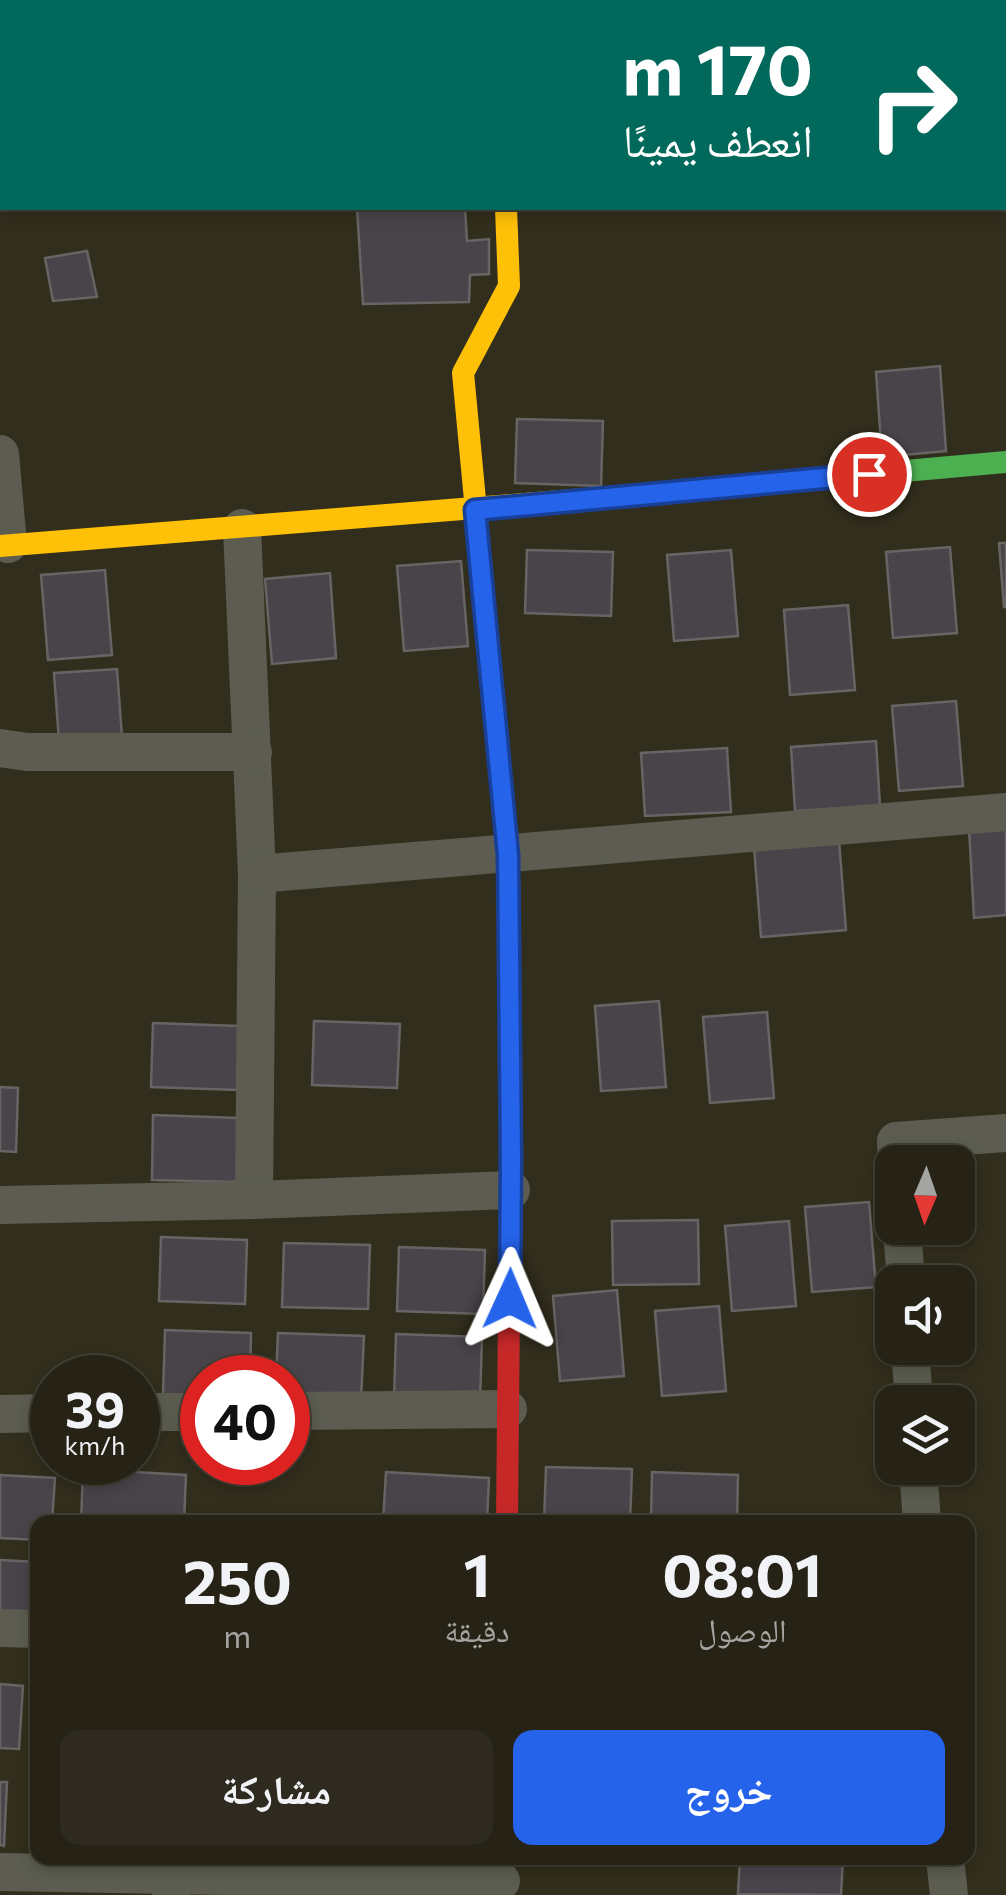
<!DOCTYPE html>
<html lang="ar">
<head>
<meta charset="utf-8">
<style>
  :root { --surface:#262216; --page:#2e2a1f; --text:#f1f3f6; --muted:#a4a4a1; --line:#423f35; --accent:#2563eb }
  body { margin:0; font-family:Commissioner,"Noto Naskh Arabic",sans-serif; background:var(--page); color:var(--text); direction:rtl; height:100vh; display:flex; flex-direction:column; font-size:38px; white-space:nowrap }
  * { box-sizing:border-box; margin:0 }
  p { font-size:32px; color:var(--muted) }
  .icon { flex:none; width:55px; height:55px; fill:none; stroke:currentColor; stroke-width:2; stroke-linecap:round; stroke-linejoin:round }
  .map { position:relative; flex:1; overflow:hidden; direction:ltr }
  .sheet { position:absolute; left:30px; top:1515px; width:945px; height:350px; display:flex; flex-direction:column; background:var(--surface); border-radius:20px; box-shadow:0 5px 15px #0003,0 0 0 2px var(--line); direction:rtl }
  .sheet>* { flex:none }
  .guide { position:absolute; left:0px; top:0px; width:1008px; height:210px; box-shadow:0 5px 15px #0003,0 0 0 2px var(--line); direction:rtl; background:#00695c; color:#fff; overflow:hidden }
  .needle { width:65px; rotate:182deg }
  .fabs { position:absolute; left:875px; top:1145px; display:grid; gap:20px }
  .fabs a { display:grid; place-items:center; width:100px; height:100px; border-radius:20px; background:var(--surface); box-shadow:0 5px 15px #0003,0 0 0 2px var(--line); font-size:50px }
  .speed { position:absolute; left:30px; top:1355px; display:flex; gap:20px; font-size:50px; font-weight:700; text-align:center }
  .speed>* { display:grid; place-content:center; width:130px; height:130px; border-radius:50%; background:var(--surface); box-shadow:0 5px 15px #0003,0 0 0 2px var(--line); line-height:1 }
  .speed small { font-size:25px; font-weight:400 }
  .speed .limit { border:15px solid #d22; background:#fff; color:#111 }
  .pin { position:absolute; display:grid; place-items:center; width:85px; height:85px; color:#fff; margin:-42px; border:5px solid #fff; border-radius:50%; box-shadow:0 2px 10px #0007 }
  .me { position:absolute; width:110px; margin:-55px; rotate:1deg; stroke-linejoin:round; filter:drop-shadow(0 0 8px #0008) }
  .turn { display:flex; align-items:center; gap:35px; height:210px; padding:0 30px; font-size:45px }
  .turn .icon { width:130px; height:130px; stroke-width:2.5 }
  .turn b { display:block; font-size:70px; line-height:85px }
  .eta { display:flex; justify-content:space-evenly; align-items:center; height:170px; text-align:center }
  .eta b { font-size:60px; font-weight:700; line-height:70px }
  .button { display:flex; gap:20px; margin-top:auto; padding:20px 30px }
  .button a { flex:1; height:115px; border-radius:20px; background:var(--accent); color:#fff; font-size:40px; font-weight:700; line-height:115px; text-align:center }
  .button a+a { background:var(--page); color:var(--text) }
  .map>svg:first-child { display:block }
  .building { fill:#49444a; stroke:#676563; stroke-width:2.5 }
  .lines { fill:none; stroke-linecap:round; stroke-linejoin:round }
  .street { stroke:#5c5d50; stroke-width:38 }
  .fast { stroke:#4caf50; stroke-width:22 }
  .slow { stroke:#ffc107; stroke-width:22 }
  .jam { stroke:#c62828; stroke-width:22 }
  .route-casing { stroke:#184099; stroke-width:25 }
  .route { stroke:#2563eb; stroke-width:18 }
</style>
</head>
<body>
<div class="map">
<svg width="1006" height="1895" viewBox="0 0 1006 1895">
  <rect width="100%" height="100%" fill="#322e1d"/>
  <g class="building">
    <polygon points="357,208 465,208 467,241 489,239 489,274 470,275 469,302 363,304"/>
    <polygon points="87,251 97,297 53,301 45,258"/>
    <polygon points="940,366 946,451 882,457 876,372"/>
    <polygon points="517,419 603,421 601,486 515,483"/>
    <polygon points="999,543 1006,543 1006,607 1004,607"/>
    <polygon points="950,547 957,633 893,638 886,552"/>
    <polygon points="527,550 613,552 611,616 525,613"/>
    <polygon points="731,550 738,636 674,641 667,555"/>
    <polygon points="461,561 468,646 404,651 397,566"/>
    <polygon points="105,570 112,655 48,660 41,575"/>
    <polygon points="330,573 336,658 272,664 265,579"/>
    <polygon points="848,605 855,690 790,695 784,610"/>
    <polygon points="117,669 122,737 59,741 54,673"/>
    <polygon points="956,701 963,786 899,791 892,706"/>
    <polygon points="876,741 880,806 795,811 791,747"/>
    <polygon points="727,748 731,812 645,816 641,753"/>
    <polygon points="1006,824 1006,915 974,918 969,828"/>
    <polygon points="839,840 846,930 761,937 754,847"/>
    <polygon points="659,1001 666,1087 601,1091 595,1006"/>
    <polygon points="767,1012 774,1098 710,1103 703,1017"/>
    <polygon points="314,1021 400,1024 397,1088 312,1085"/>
    <polygon points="153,1023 239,1026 237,1090 151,1087"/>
    <polygon points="0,1087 18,1088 16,1152 0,1151"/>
    <polygon points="153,1115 239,1118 237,1182 152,1180"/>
    <polygon points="869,1202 876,1287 812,1292 805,1207"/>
    <polygon points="698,1220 699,1284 613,1285 612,1221"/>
    <polygon points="789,1221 796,1306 732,1311 725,1226"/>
    <polygon points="161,1237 247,1240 245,1304 159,1301"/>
    <polygon points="284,1243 370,1245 368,1309 282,1307"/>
    <polygon points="399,1247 485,1250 483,1314 397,1311"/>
    <polygon points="617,1290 624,1376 560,1381 553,1296"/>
    <polygon points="719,1306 726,1391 662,1396 655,1311"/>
    <polygon points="165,1330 251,1333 250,1378 202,1378 202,1395 163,1394"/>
    <polygon points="278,1333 364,1336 361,1400 288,1398 288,1378 276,1378"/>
    <polygon points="396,1334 482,1337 480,1401 394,1398"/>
    <polygon points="546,1467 632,1469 630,1522 544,1522"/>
    <polygon points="83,1469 186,1475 184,1522 81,1522"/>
    <polygon points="386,1472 489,1478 487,1522 383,1522"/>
    <polygon points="652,1472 738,1475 737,1522 651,1522"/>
    <polygon points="0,1475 55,1478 52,1522 38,1522 38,1540 0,1538"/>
    <polygon points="0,1560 38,1562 38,1625 0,1623"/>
    <polygon points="0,1684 23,1686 19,1749 0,1748"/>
    <polygon points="0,1782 7,1782 4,1846 0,1845"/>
    <polygon points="740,1858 843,1858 841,1895 738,1894"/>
  </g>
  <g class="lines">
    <g class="street">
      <polyline points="463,0 464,2"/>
      <polyline points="0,454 8,544"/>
      <polyline points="242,528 257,874 254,1200"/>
      <polyline points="0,748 27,752 253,752"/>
      <polyline points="257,874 1006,812"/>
      <polyline points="897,1162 896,1141 1006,1133"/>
      <polyline points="0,1205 254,1200 511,1190"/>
      <polyline points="902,1228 906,1282"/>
      <polyline points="910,1348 914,1402"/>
      <polyline points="288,1411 508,1409"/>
      <polyline points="138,1412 202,1412"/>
      <polyline points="0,1414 52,1413"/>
      <polyline points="918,1468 922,1522"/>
      <polyline points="0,1628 38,1629"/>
      <polyline points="945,1858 949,1895"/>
      <polyline points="0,1872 171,1875"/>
      <polyline points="171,1895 171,1875 501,1881"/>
    </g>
    <g class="fast">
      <polyline points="624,496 1006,462"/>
      <polyline points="492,680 508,855 511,1157 509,1308"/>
    </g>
    <g class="slow">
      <polyline points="0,546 624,496"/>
      <polyline points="492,680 463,373 509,286 506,208"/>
    </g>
    <polyline class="jam" points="507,1522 509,1308"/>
  </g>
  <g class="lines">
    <defs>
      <polyline id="route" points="510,1299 511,1158 508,855 475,510 869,474"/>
    </defs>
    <use href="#route" class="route-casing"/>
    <use href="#route" class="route"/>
  </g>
</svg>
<div class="fabs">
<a><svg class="needle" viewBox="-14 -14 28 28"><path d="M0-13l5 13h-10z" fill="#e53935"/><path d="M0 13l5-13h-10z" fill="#a4a4a1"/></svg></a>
<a><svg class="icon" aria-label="sound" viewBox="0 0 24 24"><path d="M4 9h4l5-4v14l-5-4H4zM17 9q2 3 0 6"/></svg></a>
<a><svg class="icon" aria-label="layers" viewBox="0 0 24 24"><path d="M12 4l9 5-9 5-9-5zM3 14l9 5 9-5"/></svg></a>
</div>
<div class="speed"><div>39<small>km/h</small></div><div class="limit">40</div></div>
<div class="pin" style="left:869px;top:474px;background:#d93025"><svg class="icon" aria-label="arrive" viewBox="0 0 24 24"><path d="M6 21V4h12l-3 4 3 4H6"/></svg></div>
<svg class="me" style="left:510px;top:1299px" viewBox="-20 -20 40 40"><path d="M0-17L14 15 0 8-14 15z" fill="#2563eb" stroke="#fff" stroke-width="4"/></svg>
<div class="guide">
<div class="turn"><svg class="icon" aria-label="right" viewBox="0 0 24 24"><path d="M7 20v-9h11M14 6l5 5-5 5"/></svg><div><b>170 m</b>انعطف يمينًا</div></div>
</div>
<section class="sheet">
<div class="eta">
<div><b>08:01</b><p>الوصول</p></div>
<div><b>1</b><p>دقيقة</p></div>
<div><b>250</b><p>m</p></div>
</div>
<div class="button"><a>خروج</a><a>مشاركة</a></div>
</section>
</div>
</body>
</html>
